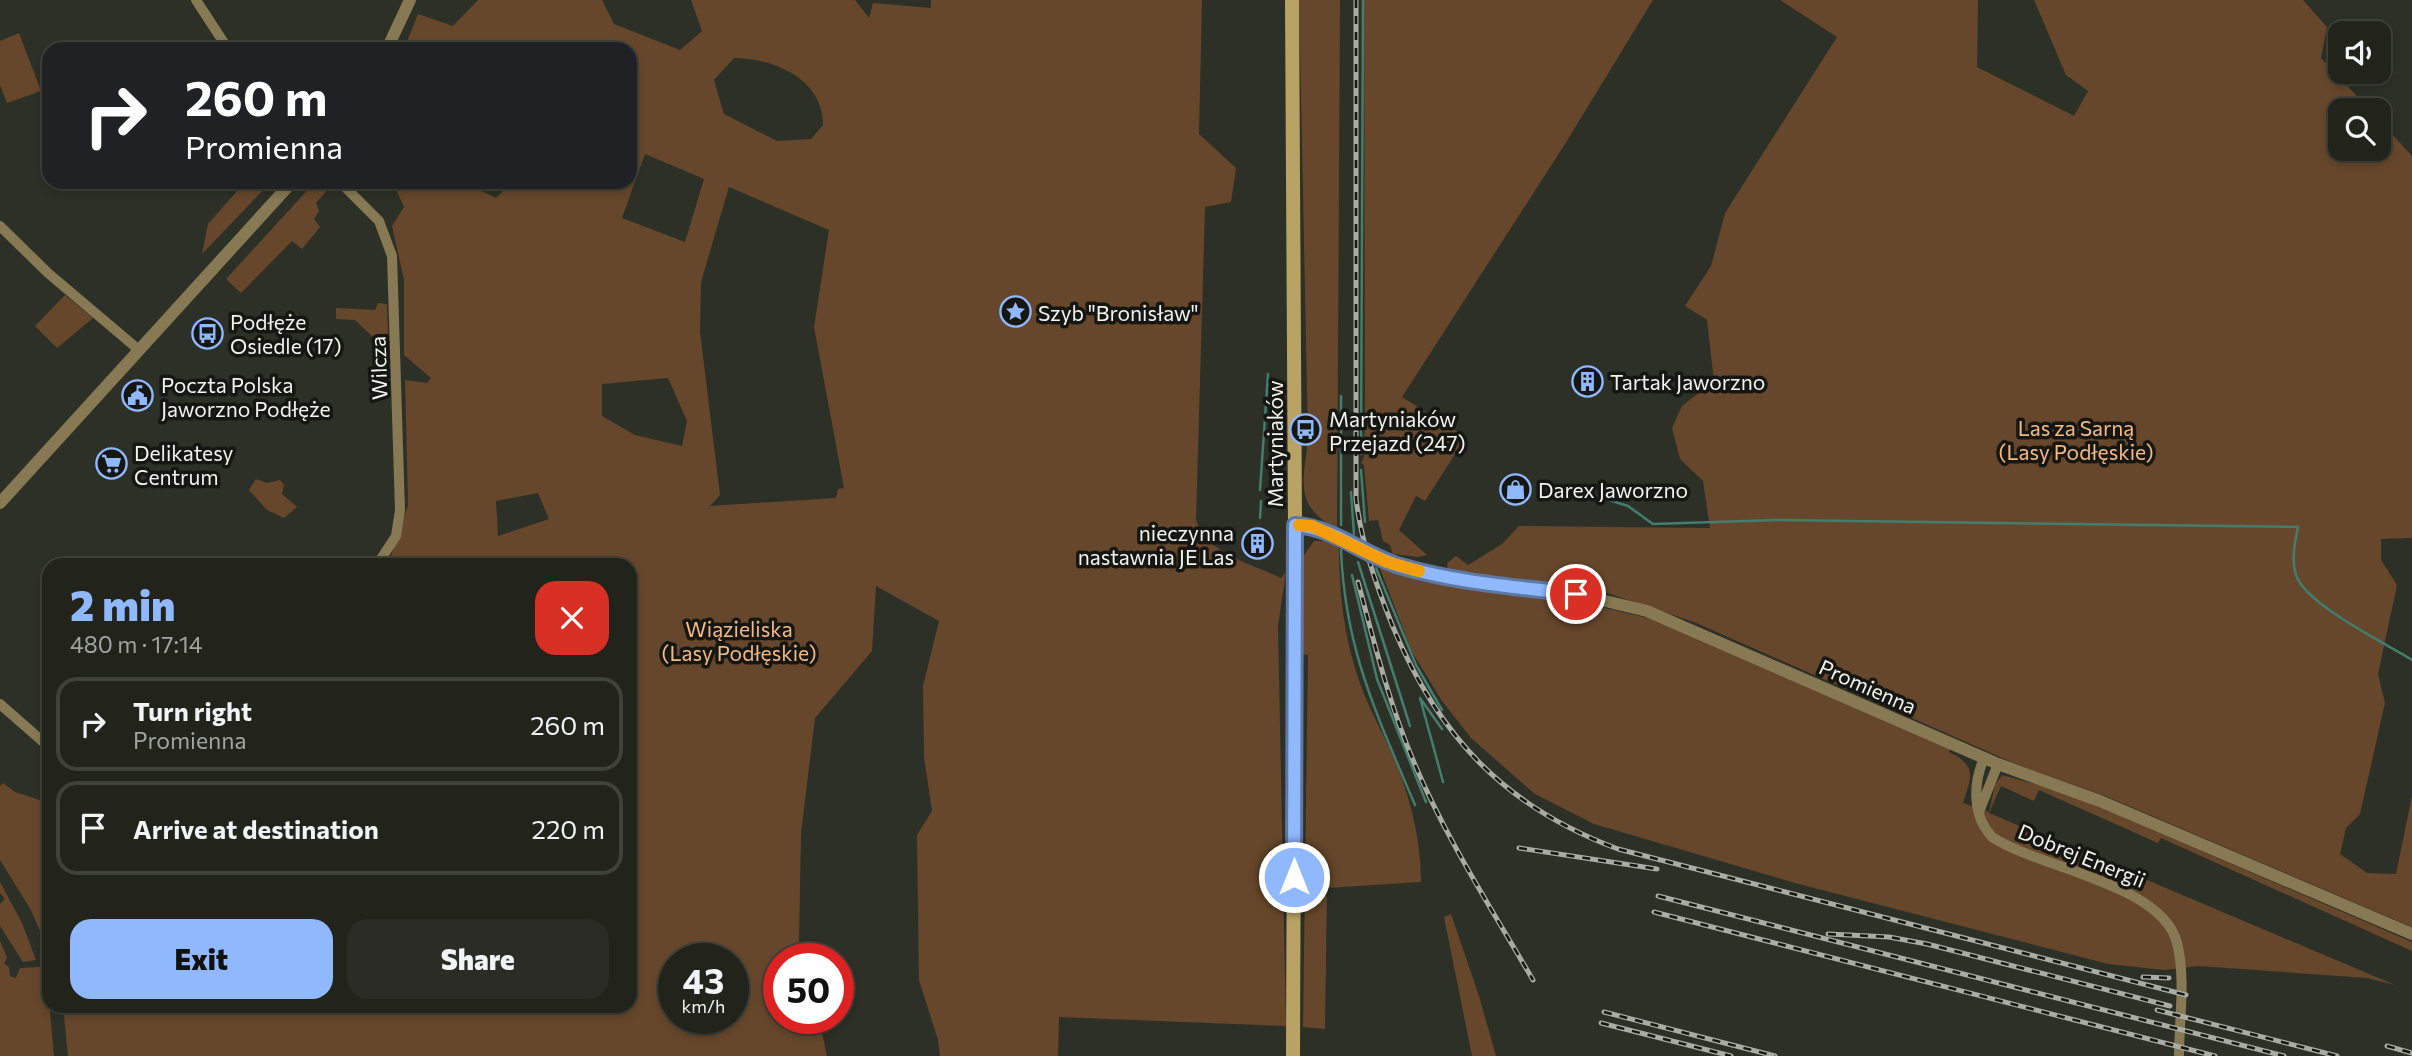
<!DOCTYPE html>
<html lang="en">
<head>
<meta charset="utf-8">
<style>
  :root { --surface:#22241c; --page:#2a2c25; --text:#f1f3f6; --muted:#a2a4a3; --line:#3f413b; --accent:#90b8fd }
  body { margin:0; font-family:Commissioner,sans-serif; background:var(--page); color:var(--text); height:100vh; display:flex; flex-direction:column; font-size:26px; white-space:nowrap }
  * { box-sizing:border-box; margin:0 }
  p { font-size:23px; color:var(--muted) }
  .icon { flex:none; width:38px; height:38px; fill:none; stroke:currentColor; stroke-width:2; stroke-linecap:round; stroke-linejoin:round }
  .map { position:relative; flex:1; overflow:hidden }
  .sheet { position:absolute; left:42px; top:558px; width:595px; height:455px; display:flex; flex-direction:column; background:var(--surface); border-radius:21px; box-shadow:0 4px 10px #0003,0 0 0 2px var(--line) }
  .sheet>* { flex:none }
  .banner { position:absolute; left:42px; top:42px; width:595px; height:147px; border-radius:21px; box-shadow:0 4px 10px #0003,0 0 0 2px var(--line); background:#202124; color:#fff; overflow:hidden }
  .controls { position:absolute; left:2328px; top:21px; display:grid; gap:14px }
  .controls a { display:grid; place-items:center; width:63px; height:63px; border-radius:14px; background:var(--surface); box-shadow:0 4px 10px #0003,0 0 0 2px var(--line); font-size:35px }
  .speed { position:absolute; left:658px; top:943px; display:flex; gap:14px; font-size:35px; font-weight:700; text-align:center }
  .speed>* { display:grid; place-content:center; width:91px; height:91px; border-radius:50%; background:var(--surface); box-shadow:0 4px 10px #0003,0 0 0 2px var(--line); line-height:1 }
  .speed small { font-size:18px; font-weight:400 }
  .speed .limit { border:10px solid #d22; background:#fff; color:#111 }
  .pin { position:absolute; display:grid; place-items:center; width:60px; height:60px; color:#fff; margin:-30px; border:4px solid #fff; border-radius:50%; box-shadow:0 2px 7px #0007 }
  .me { position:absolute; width:77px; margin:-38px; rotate:0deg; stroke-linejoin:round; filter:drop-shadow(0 0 5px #0008) }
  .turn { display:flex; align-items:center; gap:24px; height:147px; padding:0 28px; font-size:32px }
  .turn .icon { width:91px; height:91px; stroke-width:2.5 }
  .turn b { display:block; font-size:49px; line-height:60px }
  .round { display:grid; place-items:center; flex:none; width:74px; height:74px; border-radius:21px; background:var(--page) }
  .headline { display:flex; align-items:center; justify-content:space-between; height:119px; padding:0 28px }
  h1 { font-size:42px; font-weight:800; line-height:52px; color:var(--accent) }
  .primary-button { display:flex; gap:14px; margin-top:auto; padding:14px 28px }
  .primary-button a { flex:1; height:80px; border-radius:21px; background:var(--accent); color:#111; font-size:28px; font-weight:800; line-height:80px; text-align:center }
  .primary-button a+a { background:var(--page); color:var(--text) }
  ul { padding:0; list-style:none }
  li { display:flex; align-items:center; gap:21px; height:94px; margin:0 14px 10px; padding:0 14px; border:4px solid var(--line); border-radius:21px }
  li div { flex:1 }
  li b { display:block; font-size:26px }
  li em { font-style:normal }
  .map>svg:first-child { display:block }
  .green { fill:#66472b; fill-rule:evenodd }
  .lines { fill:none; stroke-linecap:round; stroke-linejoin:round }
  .stream { stroke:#427d6f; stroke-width:2.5 }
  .minor { stroke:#867953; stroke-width:10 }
  .tertiary { stroke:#867953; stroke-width:12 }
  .secondary { stroke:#b8a364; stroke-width:14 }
  .rail-casing { stroke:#a9aca4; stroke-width:5 }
  .rail { stroke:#161713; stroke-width:2.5; stroke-dasharray:8; stroke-linecap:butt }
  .route-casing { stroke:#5e78a4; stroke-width:18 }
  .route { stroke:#90b8fd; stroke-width:12 }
  .slow { stroke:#f59e0b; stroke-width:12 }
  .labels { text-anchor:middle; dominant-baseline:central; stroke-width:7; stroke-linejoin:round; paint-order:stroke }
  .poi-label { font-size:21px; fill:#f2f4ed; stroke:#161713; text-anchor:start }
  .street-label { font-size:21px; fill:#f2f4ed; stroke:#161713 }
  .park-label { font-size:21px; fill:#f4ba85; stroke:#161713 }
</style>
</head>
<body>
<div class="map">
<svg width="2412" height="1056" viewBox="0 0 2412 1056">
  <rect width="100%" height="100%" fill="#2d3026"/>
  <g class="green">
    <path d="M478,0H602L614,24L680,50L702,31L691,0H855L869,18L873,3L931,8V0H1202L1199,134L1236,168L1231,202L1205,207L1196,520C1206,553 1252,564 1281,578L1286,572L1278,626L1286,1026L1059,1017L1058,1056H940L938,1040L919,980L917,835L932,811L924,757L923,686L939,621L876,586L872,651L815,718L801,833L799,942L803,959H779V1018L819,1019L827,1056H68L63,1006H630V565H388L408,505L405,380L427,383L431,378L404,355V280L392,226L404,207L394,185L397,182H463L496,198L512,182H630V117L634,89L630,86V49H404L418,14L453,26ZM734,58C774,58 823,79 823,125L811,139L777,141L724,114L714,80ZM645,154L704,179L685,242L622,218ZM729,187L829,230L814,327L844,488L838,489L836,498L710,506L720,495L700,332L701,282ZM668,378L687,421L682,446L635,435L602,416V384ZM538,493L549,519L498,536L496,501ZM674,959H733V1018H674Z"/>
    <path d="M1299,0H1340L1337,530C1294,504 1303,485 1308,439Z"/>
    <polygon points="1364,0 1653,0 1565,144 1402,397 1466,437 1425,501 1416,496 1399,530 1427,555 1418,557 1393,554 1390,545 1383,541 1378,520 1369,521 1364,465 1361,463 1364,457 1365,403"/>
    <polygon points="1780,0 1978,0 1977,67 2074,116 2088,91 2066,75 2034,0 2303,0 2327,27 2321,58 2370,110 2340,110 2340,149 2378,149 2378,119 2412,156 2412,538 2381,539 2381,560 2397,585 2378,674 2385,703 2360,814 2346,828 2340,854 2367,873 2396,874 2412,796 2412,927 2103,795 2016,764 1694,622 1601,591 1448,572 1447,563 1456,556 1468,565 1502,544 1519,526 1710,528 1703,481 1680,459 1672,428 1682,406 1714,381 1707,320 1685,306 1711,266 1725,213 1837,37"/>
    <polygon points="19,33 41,91 7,103 0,85 0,41"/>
    <polygon points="245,182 268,182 268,185 202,254 208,224"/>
    <polygon points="315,182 323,182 329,188 316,203 319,211 314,219 320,227 302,249 292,241 241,293 226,279"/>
    <polygon points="65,295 93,318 57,348 35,326"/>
    <polygon points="378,303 387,304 388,334 376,340 355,320 336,319 336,308 375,310"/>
    <polygon points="256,479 267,483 280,480 284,485 282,494 297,507 284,518 267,510 249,490"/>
    <path d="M1314,541H1326L1339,546C1339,593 1344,639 1360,683C1368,707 1381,729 1391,752C1409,791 1421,838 1421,882L1327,888L1325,1029L1303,1027L1308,655L1300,654L1302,558Z"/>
    <path d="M1379,566L1428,581L1566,599L1652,619L1951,748L1949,752C1978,766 1971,777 1963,803L1989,812L1995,785L2002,775L2065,792L2412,942V951L2161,838L2158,843L2039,790L2034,801L2001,786L1989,813L2395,985L2367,978L2199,966L2164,970L2108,964L1795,883L1594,824L1535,794L1471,738L1442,701L1412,652Z"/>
    <polygon points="3,783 15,792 49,803 49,952 31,910 0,860 0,786"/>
    <polygon points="0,882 22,923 36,960 23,962 0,926 0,904 5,899 0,893"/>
    <polygon points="1451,914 1479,996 1496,1056 1472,1056 1444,917"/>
    <polygon points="0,941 7,957 4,964 9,967 10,976 16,978 20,968 40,967 50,1012 54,1056 0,1056"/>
  </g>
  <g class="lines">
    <g class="stream">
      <polyline points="1341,396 1341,525"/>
      <polyline points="1361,454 1363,0"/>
      <polyline points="1361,470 1365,522"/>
      <polyline points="1260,490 1268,374"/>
      <path d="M1580,491L1628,506L1653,524L1777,520L2298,527C2295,541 2291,560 2296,575C2305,604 2385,643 2412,660"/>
      <polyline points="1351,492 1354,534"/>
      <polyline points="1260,518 1261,501"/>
      <path d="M1341,550C1345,650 1377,715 1415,805"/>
      <polyline points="1358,562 1410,726"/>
      <polyline points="1376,568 1416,665 1442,710"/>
      <polyline points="1352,575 1377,679 1426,802"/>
      <polyline points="1442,729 1420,698 1443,782"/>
    </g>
    <g class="minor">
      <polyline points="196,0 228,49"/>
      <polyline points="340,182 379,221 392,256 400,510 396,536 377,565"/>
      <polyline points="0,226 48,273 139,350"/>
      <polyline points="0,704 49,747"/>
      <path d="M1984,758C1973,784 1972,815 1992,837C2039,868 2163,884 2177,943C2186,978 2179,1020 2179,1056"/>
      <polyline points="1979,812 1998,764"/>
    </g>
    <g class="tertiary">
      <polyline points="387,49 410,0"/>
      <polyline points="0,503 292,182"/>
      <polyline points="1295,525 1312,526 1387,561 1430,575 1469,583 1576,594 1647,611 1998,764 2100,801 2412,934"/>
    </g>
    <polyline class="secondary" points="1292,0 1295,525 1293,1056"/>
    <defs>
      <g id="rail">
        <path d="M1356,0V499C1362,545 1376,585 1393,627C1439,737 1505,807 1618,849L2186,995"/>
        <path d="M1358,582C1374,642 1389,703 1413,760C1445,837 1491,908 1533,980"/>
        <polyline points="1519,848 1657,869"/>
        <polyline points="1658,896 2284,1056"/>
        <polyline points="1654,912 2215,1056"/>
        <polyline points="1828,934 1889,937 1927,944 2170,1006"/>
        <polyline points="2143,977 2169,978"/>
        <polyline points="2157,1010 2337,1056"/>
        <polyline points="1604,1012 1775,1056"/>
        <polyline points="1601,1023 1731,1056"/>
        <polyline points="2387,1046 2412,1053"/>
      </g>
    </defs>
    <use href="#rail" class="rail-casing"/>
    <use href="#rail" class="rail"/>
  </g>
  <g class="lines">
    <defs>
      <path id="route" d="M1294,877L1295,525C1333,527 1365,556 1400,566C1458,583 1517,587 1576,594"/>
    </defs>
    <use href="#route" class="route-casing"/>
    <use href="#route" class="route"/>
    <polyline class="slow" points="1299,525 1312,526 1387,562 1419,571"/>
  </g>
  <defs>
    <symbol id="sight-ring" viewBox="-11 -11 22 22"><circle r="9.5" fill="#161713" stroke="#90b8fd" stroke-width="1.5"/><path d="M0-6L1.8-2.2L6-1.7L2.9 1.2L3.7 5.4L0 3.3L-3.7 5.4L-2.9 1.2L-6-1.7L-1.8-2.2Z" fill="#90b8fd"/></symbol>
    <symbol id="bus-ring" viewBox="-11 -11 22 22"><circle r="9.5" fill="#161713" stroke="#90b8fd" stroke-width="1.5"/><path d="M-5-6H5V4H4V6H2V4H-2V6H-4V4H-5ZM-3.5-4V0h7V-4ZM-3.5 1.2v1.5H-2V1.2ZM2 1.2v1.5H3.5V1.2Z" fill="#90b8fd"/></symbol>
    <symbol id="building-ring" viewBox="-11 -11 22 22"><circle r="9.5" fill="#161713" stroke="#90b8fd" stroke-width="1.5"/><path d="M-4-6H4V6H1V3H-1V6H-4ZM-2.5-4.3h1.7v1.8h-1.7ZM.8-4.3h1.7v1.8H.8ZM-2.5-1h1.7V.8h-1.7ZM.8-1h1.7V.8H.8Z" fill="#90b8fd"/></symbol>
    <symbol id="civic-ring" viewBox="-11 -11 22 22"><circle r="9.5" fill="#161713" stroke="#90b8fd" stroke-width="1.5"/><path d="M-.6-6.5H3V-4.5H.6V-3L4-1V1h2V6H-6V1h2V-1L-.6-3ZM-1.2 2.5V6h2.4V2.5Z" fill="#90b8fd"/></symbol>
    <symbol id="supermarket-ring" viewBox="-11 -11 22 22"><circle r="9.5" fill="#161713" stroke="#90b8fd" stroke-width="1.5"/><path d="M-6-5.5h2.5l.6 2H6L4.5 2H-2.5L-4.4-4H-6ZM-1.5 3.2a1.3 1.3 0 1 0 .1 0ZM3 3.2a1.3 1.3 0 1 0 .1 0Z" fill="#90b8fd"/></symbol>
    <symbol id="shop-ring" viewBox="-11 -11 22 22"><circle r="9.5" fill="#161713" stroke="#90b8fd" stroke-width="1.5"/><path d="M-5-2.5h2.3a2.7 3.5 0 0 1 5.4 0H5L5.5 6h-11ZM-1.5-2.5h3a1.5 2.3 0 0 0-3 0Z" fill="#90b8fd"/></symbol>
  </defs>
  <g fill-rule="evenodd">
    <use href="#sight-ring" x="998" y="294" width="35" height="35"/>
    <use href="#bus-ring" x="190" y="316" width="35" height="35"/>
    <use href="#building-ring" x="1570" y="364" width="35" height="35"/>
    <use href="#civic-ring" x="120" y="378" width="35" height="35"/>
    <use href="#bus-ring" x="1288" y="412" width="35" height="35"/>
    <use href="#supermarket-ring" x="94" y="446" width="35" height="35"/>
    <use href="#shop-ring" x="1498" y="472" width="35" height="35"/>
    <use href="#building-ring" x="1240" y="526" width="35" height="35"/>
  </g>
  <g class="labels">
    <g class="poi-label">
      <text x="1038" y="312">Szyb "Bronisław"</text>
      <text x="230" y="321">Podłęże<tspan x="230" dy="24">Osiedle (17)</tspan></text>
      <text x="1610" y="381">Tartak Jaworzno</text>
      <text x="161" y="384">Poczta Polska<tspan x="161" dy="24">Jaworzno Podłęże</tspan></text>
      <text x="1329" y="418">Martyniaków<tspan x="1329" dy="24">Przejazd (247)</tspan></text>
      <text x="134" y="452">Delikatesy<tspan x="134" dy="24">Centrum</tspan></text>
      <text x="1538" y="489">Darex Jaworzno</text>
      <text x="1234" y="532" text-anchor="end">nieczynna<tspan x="1234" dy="24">nastawnia JE Las</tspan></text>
    </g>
    <g class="street-label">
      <text transform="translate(378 368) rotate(-92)">Wilcza</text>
      <text transform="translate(1274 444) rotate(-90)">Martyniaków</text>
      <text transform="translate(1868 686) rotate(24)">Promienna</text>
      <text transform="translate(2082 855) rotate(22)">Dobrej Energii</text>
    </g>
    <g class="park-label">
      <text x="2076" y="427">Las za Sarną<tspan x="2076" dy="24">(Lasy Podłęskie)</tspan></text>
      <text x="739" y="628">Wiązieliska<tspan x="739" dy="24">(Lasy Podłęskie)</tspan></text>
    </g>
  </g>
</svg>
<div class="controls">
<a><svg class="icon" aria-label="sound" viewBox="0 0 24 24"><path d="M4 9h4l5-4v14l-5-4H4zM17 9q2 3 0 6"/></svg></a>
<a><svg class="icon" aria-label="search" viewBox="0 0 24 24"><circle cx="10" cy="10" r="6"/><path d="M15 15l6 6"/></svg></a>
</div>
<div class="speed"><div>43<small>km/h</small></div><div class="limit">50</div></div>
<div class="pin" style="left:1576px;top:594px;background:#d93025"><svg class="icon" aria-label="arrive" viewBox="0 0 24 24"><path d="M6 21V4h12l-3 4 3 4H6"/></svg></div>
<svg class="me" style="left:1294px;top:877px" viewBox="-20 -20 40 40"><circle r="17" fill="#90b8fd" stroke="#fff" stroke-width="3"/><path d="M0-11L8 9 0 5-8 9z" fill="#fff"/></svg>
<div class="banner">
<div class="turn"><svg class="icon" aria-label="right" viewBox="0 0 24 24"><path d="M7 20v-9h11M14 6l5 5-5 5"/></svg><div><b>260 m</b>Promienna</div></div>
</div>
<section class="sheet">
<div class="headline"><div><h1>2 min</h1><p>480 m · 17:14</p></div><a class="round" style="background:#d93025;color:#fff"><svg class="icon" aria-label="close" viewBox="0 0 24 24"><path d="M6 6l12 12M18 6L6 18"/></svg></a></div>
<ul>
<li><svg class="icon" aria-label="right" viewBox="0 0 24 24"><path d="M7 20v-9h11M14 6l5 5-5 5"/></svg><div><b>Turn right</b><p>Promienna</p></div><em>260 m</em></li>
<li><svg class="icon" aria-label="arrive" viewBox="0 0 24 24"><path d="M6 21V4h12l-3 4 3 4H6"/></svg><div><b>Arrive at destination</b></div><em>220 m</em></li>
</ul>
<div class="primary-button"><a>Exit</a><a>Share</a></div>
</section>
</div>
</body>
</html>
